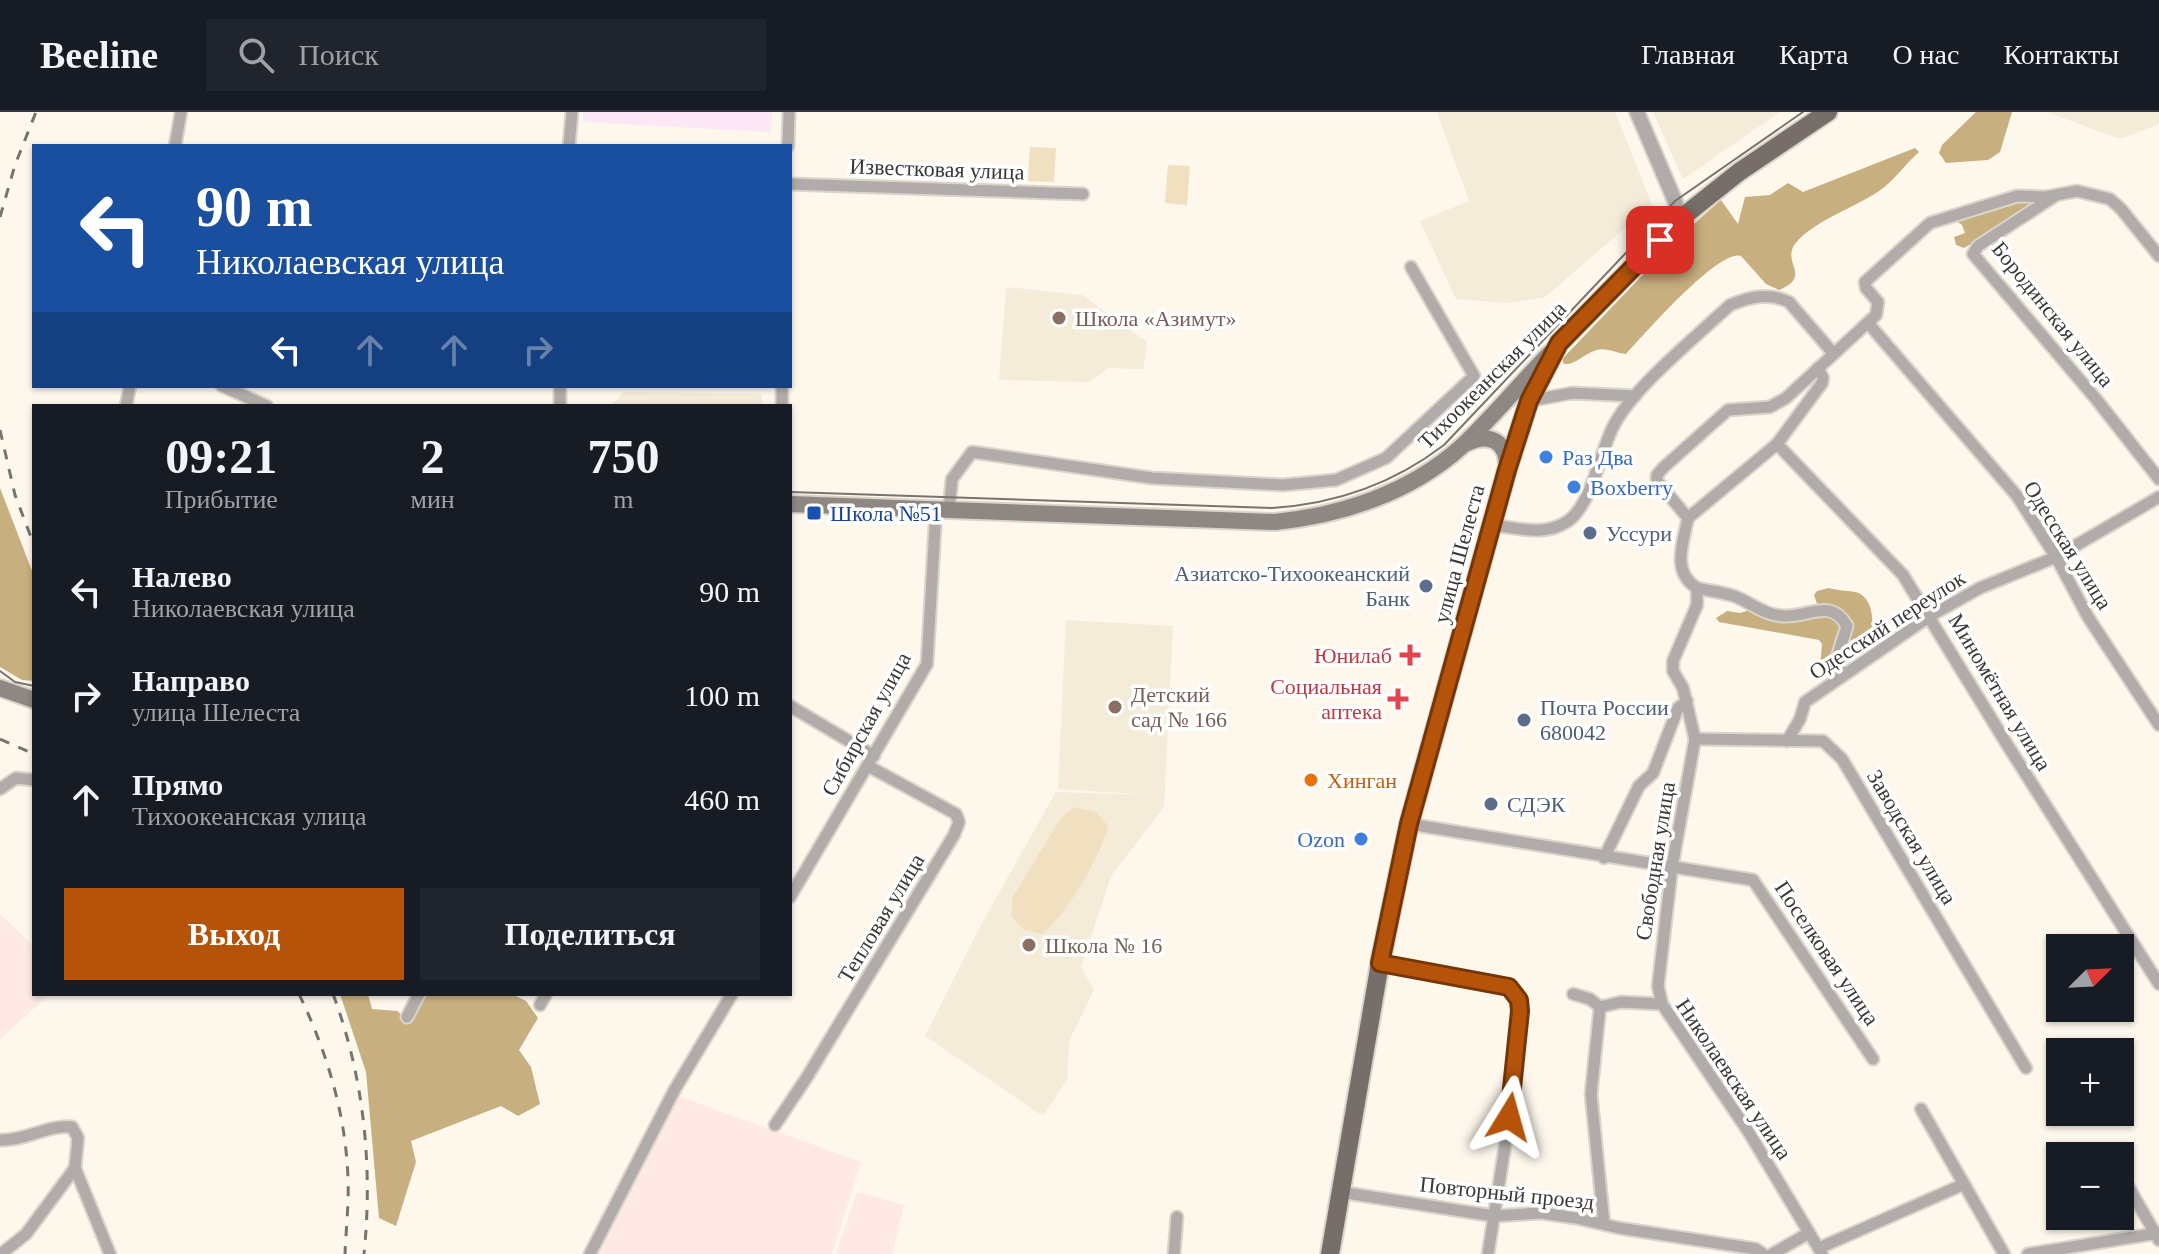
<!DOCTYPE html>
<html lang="ru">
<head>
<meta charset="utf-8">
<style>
  :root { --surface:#171b24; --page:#20242c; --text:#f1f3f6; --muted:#9ea1a6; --line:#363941; --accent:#b45309 }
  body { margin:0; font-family:Georgia,serif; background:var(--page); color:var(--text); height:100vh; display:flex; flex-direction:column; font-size:30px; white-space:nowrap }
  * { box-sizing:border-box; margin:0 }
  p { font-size:26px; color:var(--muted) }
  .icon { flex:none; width:44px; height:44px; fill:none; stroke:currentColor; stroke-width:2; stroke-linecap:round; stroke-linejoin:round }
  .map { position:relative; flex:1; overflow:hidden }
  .drawer { position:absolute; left:32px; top:292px; width:760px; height:592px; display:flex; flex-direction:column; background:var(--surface); border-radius:0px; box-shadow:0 2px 6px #0004 }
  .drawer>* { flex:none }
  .banner { position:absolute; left:32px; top:32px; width:760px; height:244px; border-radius:0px; box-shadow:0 2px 6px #0004; background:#1a4fa0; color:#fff; overflow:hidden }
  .needle { width:52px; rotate:66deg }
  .buttons { position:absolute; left:2046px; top:822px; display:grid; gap:16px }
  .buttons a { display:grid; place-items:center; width:88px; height:88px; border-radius:0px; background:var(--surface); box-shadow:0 2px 6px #0004; font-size:40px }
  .pin { position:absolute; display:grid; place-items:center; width:68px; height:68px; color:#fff; margin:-34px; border-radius:16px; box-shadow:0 4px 12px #0006 }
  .me { position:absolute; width:88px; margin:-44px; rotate:8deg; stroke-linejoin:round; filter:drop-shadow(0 0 6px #0008) }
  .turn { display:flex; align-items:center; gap:28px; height:168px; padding:0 32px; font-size:36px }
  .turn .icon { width:104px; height:104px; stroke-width:2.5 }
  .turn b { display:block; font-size:56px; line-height:68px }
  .lanes { display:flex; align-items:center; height:76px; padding:0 32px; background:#0003; justify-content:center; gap:40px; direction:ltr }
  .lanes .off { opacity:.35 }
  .eta { display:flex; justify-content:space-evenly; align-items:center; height:136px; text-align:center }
  .eta b { font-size:48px; font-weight:700; line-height:56px }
  .cta { display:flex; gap:16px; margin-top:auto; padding:16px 32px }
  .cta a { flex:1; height:92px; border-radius:0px; background:var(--accent); color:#fff; font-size:32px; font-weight:700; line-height:92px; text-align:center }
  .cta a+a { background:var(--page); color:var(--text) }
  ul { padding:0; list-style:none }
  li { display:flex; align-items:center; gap:24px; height:104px; padding:0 32px }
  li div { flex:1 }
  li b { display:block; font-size:30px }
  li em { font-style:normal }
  header { display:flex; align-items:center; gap:48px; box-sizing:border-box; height:112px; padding:0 40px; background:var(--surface); border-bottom:2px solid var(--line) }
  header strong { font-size:38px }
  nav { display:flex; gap:44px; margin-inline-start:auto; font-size:28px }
  .search { width:560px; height:72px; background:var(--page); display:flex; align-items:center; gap:20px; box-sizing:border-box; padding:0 28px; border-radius:0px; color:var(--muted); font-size:30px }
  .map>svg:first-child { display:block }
  .built { fill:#f4ebd9 }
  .industrial { fill:#fee9e4 }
  .medical { fill:#fbe7f6 }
  .green { fill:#f0e0c0 }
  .forest { fill:#c8af7f }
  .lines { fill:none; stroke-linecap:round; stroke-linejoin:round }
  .minor-casing { stroke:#dad5cb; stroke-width:15 }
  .tertiary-casing { stroke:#dad5cb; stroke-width:18 }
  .secondary-casing { stroke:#dad5cb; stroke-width:20 }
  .primary-casing { stroke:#dad5cb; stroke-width:22 }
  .minor { stroke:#b1aca9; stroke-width:11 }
  .tertiary { stroke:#b1aca9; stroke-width:14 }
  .secondary { stroke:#8f8783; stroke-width:16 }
  .primary { stroke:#776d69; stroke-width:18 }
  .tram { stroke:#77746d; stroke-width:2 }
  .rail { stroke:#77746d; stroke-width:3; stroke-dasharray:10 10; stroke-linecap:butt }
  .route-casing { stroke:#753606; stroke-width:20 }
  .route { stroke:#b45309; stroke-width:14 }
  .education-dot { fill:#8d6e63; stroke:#fff; stroke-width:3 }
  .shop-dot { fill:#3f7fe0; stroke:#fff; stroke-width:3 }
  .transit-dot { fill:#1a4fb4; stroke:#fff; stroke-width:3 }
  .service-dot { fill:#5c6f8a; stroke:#fff; stroke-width:3 }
  .health-dot { fill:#e0444e; stroke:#fff; stroke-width:3 }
  .food-dot { fill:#e8710a; stroke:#fff; stroke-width:3 }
  .labels { text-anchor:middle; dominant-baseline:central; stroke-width:7; stroke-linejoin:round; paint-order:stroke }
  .street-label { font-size:22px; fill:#3a3834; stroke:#fff }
  .education-label { font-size:22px; fill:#785e54; stroke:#fff; text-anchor:start }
  .shop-label { font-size:22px; fill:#366cbe; stroke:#fff; text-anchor:start }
  .transit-label { font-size:22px; fill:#164399; stroke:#fff; text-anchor:start }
  .service-label { font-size:22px; fill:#4e5e75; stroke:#fff; text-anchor:start }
  .health-label { font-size:22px; fill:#be3a42; stroke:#fff; text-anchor:end }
  .food-label { font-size:22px; fill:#c56008; stroke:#fff; text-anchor:start }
</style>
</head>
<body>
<header>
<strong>Beeline</strong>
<div class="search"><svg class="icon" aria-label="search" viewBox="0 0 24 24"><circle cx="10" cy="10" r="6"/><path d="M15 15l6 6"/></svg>Поиск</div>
<nav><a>Главная</a><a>Карта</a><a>О нас</a><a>Контакты</a></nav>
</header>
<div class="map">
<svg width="2159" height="1142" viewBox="0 0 2159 1142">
  <rect width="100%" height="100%" fill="#fdf7ec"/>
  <g class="built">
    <polygon points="1437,0 1615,0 1652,93 1545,185 1508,191 1456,187 1420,109 1469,89"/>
    <polygon points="1653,0 1780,0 1683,67"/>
    <polygon points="2047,0 2159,0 2159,12 2120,27"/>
    <polygon points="1006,175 1082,183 1147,230 1143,257 1108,256 1090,270 999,268"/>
    <polygon points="624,280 762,282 762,294 611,294"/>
    <polygon points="1066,508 1173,514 1164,695 1111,764 1081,855 1094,878 1069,929 1067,968 1043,1004 925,924 982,811 1056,680 1153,683 1058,677"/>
  </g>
  <g class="industrial">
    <polygon points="0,802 34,835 34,882 50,882 0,927"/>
    <polygon points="678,984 861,1050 832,1142 598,1142 610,1111"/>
    <polygon points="857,1080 904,1093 892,1142 836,1142"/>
  </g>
  <polygon class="medical" points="583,0 772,0 771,20 583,10"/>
  <g class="green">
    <polygon points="1030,35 1056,36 1054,70 1028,69"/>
    <polygon points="1168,53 1190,54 1187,93 1165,91"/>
    <path d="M1075,695L1096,700L1108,714C1101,744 1066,803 1042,822L1024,818L1011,804L1013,785L1061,706Z"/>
  </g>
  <g class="forest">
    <polygon points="1976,0 2012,0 2000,40 1988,48 1946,51 1939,41 1942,33"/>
    <path d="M1915,36L1919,40C1905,52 1895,68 1879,79C1854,96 1813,109 1795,132C1781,151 1813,164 1779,178L1766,172L1741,144C1718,137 1644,223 1626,242C1615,241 1605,234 1594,239C1582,243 1576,253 1564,252L1562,247L1566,243L1680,124L1721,88L1738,112L1745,85L1770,83L1788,71L1803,80Z"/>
    <polygon points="2009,89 2032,89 2033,95 1964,136 1956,133 1954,125 1965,121 1962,113 1955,108"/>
    <polygon points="0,376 34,464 34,569 22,568 0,555"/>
    <path d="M1829,476C1838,479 1846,478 1855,480C1876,484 1875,520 1867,533L1859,535L1850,528L1840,498L1831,493L1817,492L1814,483L1817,479Z"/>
    <polygon points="1753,497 1832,503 1843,515 1831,559 1823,562 1820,556 1822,532 1819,528 1719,510 1716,506 1727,499 1740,501"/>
    <polygon points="340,882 368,882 372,897 397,899 411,910 425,882 512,882 526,889 538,906 519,938 531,955 540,992 518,1004 501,994 411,1029 416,1050 396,1114 379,1106 366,960"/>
  </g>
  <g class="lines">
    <defs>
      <g id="minor">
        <polyline points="175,34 181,0"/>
        <polyline points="569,34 572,0"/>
        <polyline points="788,34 789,0"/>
        <polyline points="790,72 1083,82"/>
        <polyline points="2055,84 1978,134 1973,142 2096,287 2159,367"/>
        <polyline points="1868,211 2017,384 2056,445 2088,505 2159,613"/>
        <path d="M1818,256L1823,266L1822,271L1777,332L1688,406C1683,431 1671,460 1697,476V493L1673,549V559L1683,576L1695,627L1672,755L1658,874L1662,892L1748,1019L1822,1142"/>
        <polyline points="222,274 267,294"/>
        <polyline points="1529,289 1572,281 1635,284"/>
        <polyline points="126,294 130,274"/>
        <polyline points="560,294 560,274"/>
        <polyline points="782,294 782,274"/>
        <polyline points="1777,332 1903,463 2008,634 2159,872"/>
        <polyline points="949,398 952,367 972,340 1152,366 1283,373 1336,368 1386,346 1474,264 1411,155"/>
        <polyline points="1688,406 1657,369 1657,363 1664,355 1728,298 1770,295 1786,286 1876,203 1878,190 1866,176 1865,170 1930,111 2017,84 2045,85 2077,79 2110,87 2121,97 2159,144"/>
        <path d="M1492,413C1518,416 1545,425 1568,409C1591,393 1600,342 1612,317C1630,278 1697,224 1730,193C1750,185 1768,180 1789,190L1833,241"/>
        <path d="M1697,476C1709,479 1722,480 1734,484C1752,491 1765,504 1786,504C1811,504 1831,486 1847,514L1837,546L1842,564"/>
        <polyline points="790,594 874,644"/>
        <polyline points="1695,627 1823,629 1842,647 2026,956"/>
        <polyline points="1787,629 1800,607 1805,590 1930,504 1980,476 2056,445 2159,385"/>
        <polyline points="0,677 16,666 34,668"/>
        <polyline points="1409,712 1753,768 1873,947"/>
        <polyline points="1604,746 1639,674 1653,661 1678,596 1687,589"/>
        <polyline points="790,785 927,552 936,398"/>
        <polyline points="1380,851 1509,875 1519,888 1513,983 1488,1142"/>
        <polyline points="1573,882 1590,887 1600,895 1621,890 1662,892"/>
        <polyline points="540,893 546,882"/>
        <polyline points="1600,895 1591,982 1604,1112"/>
        <polyline points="407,905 419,882"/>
        <polyline points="1921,997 2004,1142"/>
        <polyline points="775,1013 807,965 954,723 959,710 956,702 868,654"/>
        <path d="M0,1028C25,1029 50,1012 72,1015L78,1026L75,1056L26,1122L1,1142"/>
        <polyline points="2106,1039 2110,1044"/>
        <polyline points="75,1056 110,1142"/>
        <polyline points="2120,1060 2159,1128"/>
        <polyline points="1340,1080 1494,1104 1541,1101 1576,1106 1619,1116 1756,1137 1763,1142"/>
        <polyline points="1819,1136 1962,1073"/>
        <polyline points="590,1142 675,977 732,882"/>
        <polyline points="1174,1142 1177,1105"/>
        <polyline points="1772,1142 1809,1121"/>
        <polyline points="2028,1142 2159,1121"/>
      </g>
      <polyline id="tertiary" points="1637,0 1675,89 1680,107"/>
      <g id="secondary">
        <path d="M1465,332C1490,319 1508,330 1507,357"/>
        <path d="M790,392L1275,410C1342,403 1410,381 1461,335C1492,306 1520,272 1550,241"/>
        <polyline points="0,576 34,588"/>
      </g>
      <polyline id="primary" points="1330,1142 1380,851 1409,712 1507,358 1529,289 1559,231 1680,107 1739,60 1828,0"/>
    </defs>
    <use href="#minor" class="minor-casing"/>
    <use href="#tertiary" class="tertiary-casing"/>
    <use href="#secondary" class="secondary-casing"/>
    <use href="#primary" class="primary-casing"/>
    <use href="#minor" class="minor"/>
    <use href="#tertiary" class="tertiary"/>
    <use href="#secondary" class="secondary"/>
    <use href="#primary" class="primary"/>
    <g class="tram">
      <path d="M790,380L1272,396C1335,392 1393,372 1444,333L1675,89L1803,0"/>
      <polyline points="0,559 15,570 34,574"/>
    </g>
    <g class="rail">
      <polyline points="0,105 15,53 36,0"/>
      <polyline points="0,318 15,383 34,433"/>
      <polyline points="0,627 34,642"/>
      <path d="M299,882C327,940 346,1003 348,1067C349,1092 346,1117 345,1142"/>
      <path d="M333,882C364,965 373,1054 364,1142"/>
    </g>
  </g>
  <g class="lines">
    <defs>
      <polyline id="route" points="1509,1005 1520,899 1519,888 1509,875 1380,851 1409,712 1507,358 1529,289 1559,231 1660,128"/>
    </defs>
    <use href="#route" class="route-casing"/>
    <use href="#route" class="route"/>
  </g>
  <g class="education-dot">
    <circle cx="1059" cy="206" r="8"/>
    <circle cx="1115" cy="595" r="8"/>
    <circle cx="1029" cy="833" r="8"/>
  </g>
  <g class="shop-dot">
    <circle cx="1546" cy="345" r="8"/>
    <circle cx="1574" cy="375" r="8"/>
    <circle cx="1361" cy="727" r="8"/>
  </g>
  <rect class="transit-dot" x="806" y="393" width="16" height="16" rx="4"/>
  <g class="service-dot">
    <circle cx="1590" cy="421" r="8"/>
    <circle cx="1426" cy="474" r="8"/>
    <circle cx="1524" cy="608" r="8"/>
    <circle cx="1491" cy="692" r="8"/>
  </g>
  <g class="health-dot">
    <path d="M1406 531h8v8h8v8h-8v8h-8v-8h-8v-8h8z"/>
    <path d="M1394 575h8v8h8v8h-8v8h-8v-8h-8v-8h8z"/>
  </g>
  <circle class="food-dot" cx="1311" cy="668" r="8"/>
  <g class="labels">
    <g class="street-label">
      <text transform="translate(937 57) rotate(2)">Известковая улица</text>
      <text transform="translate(2053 202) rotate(51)">Бородинская улица</text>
      <text transform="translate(1492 263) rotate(-45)">Тихоокеанская улица</text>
      <text transform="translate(2068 433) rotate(58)">Одесская улица</text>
      <text transform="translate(1459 442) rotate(-75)">улица Шелеста</text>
      <text transform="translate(1887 513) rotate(-33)">Одесский переулок</text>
      <text transform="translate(2000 580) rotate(59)">Миномётная улица</text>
      <text transform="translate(866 612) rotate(-61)">Сибирская улица</text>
      <text transform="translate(1912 725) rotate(59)">Заводская улица</text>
      <text transform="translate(1655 749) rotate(-81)">Свободная улица</text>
      <text transform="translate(881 806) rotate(-59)">Тепловая улица</text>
      <text transform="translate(1827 841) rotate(56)">Поселковая улица</text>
      <text transform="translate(1734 967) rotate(56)">Николаевская улица</text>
      <text transform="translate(1507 1081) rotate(6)">Повторный проезд</text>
    </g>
    <g class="education-label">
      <text x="1075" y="206">Школа «Азимут»</text>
      <text x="1131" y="582">Детский<tspan x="1131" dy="25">сад № 166</tspan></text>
      <text x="1045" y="833">Школа № 16</text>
    </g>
    <g class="shop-label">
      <text x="1562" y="345">Раз Два</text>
      <text x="1590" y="375">Boxberry</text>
      <text x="1345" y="727" text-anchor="end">Ozon</text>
    </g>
    <g class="transit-label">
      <text x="830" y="401">Школа №51</text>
    </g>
    <g class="service-label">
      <text x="1606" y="421">Уссури</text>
      <text x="1410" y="461" text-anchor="end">Азиатско-Тихоокеанский<tspan x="1410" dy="25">Банк</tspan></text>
      <text x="1540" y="595">Почта России<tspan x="1540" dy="25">680042</tspan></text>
      <text x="1507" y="692">СДЭК</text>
    </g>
    <g class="health-label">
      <text x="1392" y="543">Юнилаб</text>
      <text x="1382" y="574">Социальная<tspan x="1382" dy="25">аптека</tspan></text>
    </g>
    <g class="food-label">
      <text x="1327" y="668">Хинган</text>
    </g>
  </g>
</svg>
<div class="buttons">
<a><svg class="needle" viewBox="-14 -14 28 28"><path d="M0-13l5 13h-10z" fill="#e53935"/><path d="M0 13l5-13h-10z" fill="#9ea1a6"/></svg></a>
<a>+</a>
<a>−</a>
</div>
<div class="pin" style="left:1660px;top:128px;background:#d93025"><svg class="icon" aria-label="arrive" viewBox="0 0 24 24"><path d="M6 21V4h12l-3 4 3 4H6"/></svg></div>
<svg class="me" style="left:1509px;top:1005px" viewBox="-20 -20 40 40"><path d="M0-17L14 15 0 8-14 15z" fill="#b45309" stroke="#fff" stroke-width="4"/></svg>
<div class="banner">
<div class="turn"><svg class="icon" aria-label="left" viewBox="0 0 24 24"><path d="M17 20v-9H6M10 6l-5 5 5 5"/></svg><div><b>90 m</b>Николаевская улица</div></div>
<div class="lanes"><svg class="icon" aria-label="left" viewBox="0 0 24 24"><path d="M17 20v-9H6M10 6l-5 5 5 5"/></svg><svg class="icon off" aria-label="ahead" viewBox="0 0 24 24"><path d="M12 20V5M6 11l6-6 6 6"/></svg><svg class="icon off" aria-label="ahead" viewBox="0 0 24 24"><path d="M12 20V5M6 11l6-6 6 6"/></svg><svg class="icon off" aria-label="right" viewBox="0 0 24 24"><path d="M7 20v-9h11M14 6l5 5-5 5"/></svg></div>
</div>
<section class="drawer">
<div class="eta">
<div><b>09:21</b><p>Прибытие</p></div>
<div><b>2</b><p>мин</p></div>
<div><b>750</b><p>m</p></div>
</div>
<ul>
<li><svg class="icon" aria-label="left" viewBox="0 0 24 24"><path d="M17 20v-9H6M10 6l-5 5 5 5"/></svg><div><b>Налево</b><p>Николаевская улица</p></div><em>90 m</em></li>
<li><svg class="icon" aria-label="right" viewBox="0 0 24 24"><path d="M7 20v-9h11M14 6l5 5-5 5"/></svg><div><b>Направо</b><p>улица Шелеста</p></div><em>100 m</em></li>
<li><svg class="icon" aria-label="ahead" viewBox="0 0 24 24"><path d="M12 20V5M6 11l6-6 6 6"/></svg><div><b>Прямо</b><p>Тихоокеанская улица</p></div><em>460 m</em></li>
</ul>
<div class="cta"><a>Выход</a><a>Поделиться</a></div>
</section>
</div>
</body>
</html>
